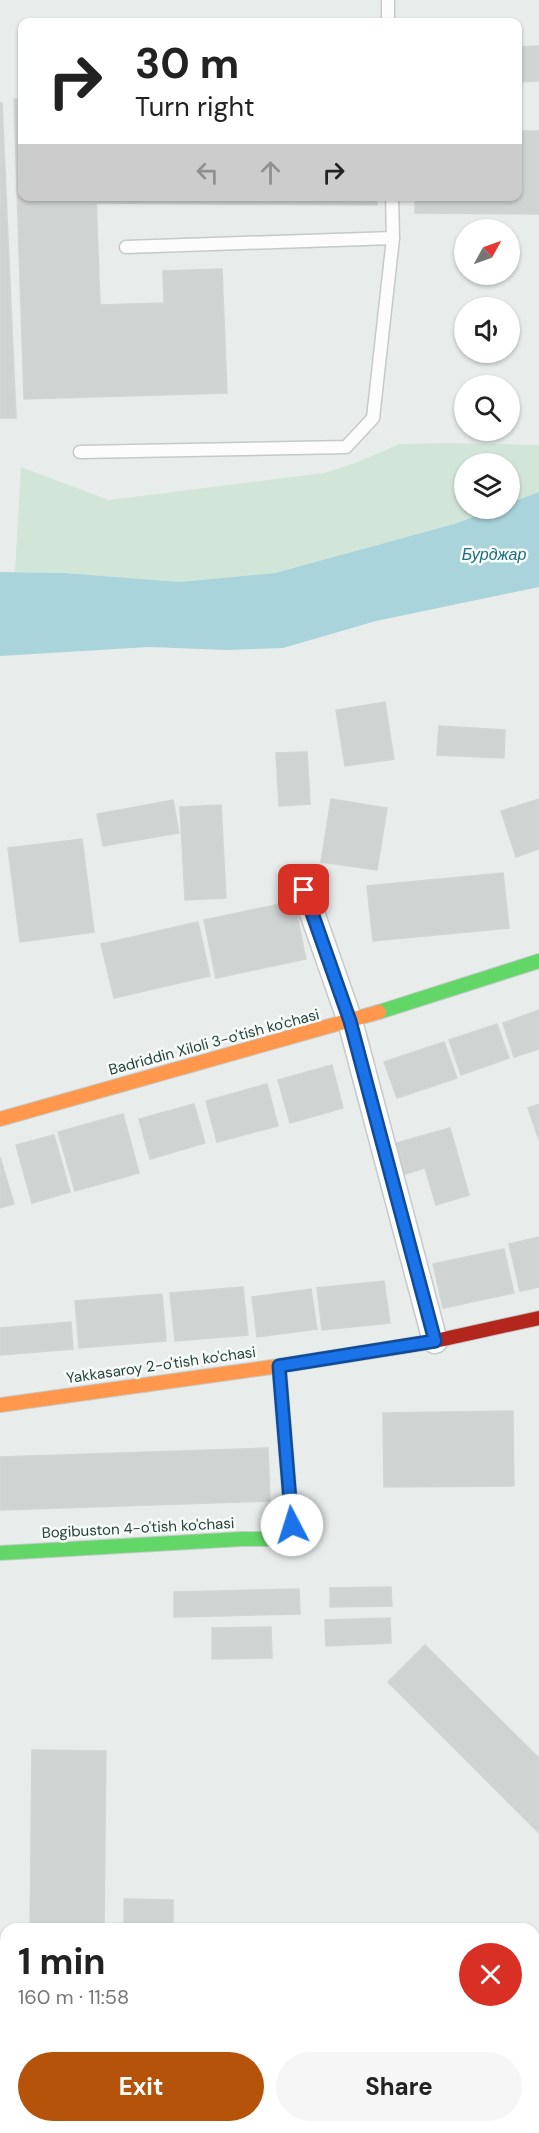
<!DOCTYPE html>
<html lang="en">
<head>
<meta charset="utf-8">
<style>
  :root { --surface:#fff; --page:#f6f6f6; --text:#222; --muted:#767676; --accent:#b45309 }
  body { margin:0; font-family:"DM Sans",sans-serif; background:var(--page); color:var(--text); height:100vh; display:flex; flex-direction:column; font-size:22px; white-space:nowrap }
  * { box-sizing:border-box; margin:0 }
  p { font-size:20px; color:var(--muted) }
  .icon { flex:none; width:33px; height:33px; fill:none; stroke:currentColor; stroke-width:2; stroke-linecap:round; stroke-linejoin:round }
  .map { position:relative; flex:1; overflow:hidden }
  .sheet { position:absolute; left:0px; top:1923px; width:540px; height:210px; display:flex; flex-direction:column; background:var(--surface); border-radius:18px 18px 0 0; box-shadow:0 2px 4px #0004 }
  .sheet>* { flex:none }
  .hud { position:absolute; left:18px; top:18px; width:504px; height:183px; border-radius:12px; box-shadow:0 2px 4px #0004; background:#fff; color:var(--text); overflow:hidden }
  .needle { width:39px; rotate:50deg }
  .tools { position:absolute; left:454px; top:219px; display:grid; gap:12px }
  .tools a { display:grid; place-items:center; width:66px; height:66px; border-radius:50%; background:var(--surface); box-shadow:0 2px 4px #0004; font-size:30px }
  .pin { position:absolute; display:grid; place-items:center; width:51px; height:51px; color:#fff; margin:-26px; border-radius:12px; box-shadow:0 3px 9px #0006 }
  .me { position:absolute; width:66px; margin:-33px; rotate:355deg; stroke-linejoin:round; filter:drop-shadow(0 0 4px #0008) }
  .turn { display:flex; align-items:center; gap:21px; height:126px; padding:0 18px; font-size:27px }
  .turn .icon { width:78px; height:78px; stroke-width:2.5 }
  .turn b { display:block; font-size:42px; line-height:51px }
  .lanes { display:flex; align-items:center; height:57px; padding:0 18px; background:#0003; justify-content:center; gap:30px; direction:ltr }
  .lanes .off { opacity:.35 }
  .round { display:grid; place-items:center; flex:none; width:63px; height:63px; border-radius:32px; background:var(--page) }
  .head { display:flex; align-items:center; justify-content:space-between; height:102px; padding:0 18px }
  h1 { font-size:36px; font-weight:700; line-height:45px }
  .button { display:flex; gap:12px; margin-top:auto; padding:12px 18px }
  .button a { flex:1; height:69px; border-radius:36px; background:var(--accent); color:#fff; font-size:24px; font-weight:700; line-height:69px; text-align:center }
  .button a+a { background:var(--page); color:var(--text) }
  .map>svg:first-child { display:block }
  .green { fill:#d1e6d8 }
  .water { fill:#a9d4db }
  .building { fill:#cfd4d2; stroke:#d1d6d4; stroke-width:1.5 }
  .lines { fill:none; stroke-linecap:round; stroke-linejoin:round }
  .lane-casing { stroke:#c5cac8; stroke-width:15 }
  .street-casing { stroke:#c5cac8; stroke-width:27 }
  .fast-casing { stroke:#c3cbc8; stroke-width:16 }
  .slow-casing { stroke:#c3cbc8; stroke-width:16 }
  .jam-casing { stroke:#c3cbc8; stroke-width:16 }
  .lane { stroke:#fcfcfc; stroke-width:12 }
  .street { stroke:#fcfcfc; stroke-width:24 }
  .fast { stroke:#63d668; stroke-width:14 }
  .slow { stroke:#ff974d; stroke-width:14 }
  .jam { stroke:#b3261e; stroke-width:14 }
  .route-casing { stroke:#114b97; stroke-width:15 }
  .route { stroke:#1a73e8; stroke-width:10 }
  .labels { text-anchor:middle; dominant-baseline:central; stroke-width:5; stroke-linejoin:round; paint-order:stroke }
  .street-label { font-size:15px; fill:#24423a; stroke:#f7fbf9 }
  .water-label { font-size:16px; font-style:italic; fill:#1c6f80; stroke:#f7fbf9 }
</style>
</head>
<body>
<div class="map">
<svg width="539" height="2133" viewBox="0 0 539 2133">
  <rect width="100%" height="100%" fill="#e8edeb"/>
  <polygon class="green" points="448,443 539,445 539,492 510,503 510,464 465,464 465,508 495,509 454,524 275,573 180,582 65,573 15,572 21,467 109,500 324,473 358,462 399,444"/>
  <polygon class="water" points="539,492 539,587 376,621 283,648 226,650 149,647 0,656 0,572 65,573 180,582 275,573 454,524 495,509 510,508 510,503"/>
  <g class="building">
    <polygon points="539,46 539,81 518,82 518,47"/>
    <polygon points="14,99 22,99 22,196 96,196 100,305 164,303 163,271 222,269 227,393 24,399"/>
    <polygon points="0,103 2,103 16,418 0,418"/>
    <polygon points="518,131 539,131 539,214 415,213 415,196 518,196"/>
    <polygon points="96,196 377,196 377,205 96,203"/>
    <polygon points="385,702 394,759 345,766 336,710"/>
    <polygon points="439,726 505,730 504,758 437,755"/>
    <polygon points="307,752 310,804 279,806 276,753"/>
    <polygon points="331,799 387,808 377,870 321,862"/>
    <polygon points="539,799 539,849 516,857 501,811"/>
    <polygon points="173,800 179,833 103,846 97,814"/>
    <polygon points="221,805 226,898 185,900 180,807"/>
    <polygon points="82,839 94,932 20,942 8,848"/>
    <polygon points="503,873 509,928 373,941 367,886"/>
    <polygon points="294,901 306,959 216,978 204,920"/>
    <polygon points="198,922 210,976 114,998 101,944"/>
    <polygon points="539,1010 539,1049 514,1057 503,1023"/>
    <polygon points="497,1024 509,1058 461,1075 449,1040"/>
    <polygon points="444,1042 457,1078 397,1098 384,1062"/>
    <polygon points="332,1065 343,1108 290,1123 278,1080"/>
    <polygon points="267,1084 278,1126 217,1142 206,1101"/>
    <polygon points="194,1104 205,1143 150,1159 139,1119"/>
    <polygon points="539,1104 539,1140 528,1108"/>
    <polygon points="123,1114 139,1173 75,1191 58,1132"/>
    <polygon points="450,1128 469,1195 436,1205 425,1168 402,1175 393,1144"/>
    <polygon points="54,1135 70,1192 32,1203 16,1145"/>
    <polygon points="0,1157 14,1204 0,1208"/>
    <polygon points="539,1237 539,1287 520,1291 509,1244"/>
    <polygon points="504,1249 514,1293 443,1308 433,1264"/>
    <polygon points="384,1281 390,1323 322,1330 317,1288"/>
    <polygon points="243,1287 248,1335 175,1341 170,1293"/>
    <polygon points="311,1289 317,1329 257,1337 252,1297"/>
    <polygon points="162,1294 166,1341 79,1348 75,1301"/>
    <polygon points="71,1322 73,1349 0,1355 0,1328"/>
    <polygon points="513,1411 514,1486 384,1487 383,1413"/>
    <polygon points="268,1448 270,1501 0,1510 0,1457"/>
    <polygon points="391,1587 392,1606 330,1607 330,1588"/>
    <polygon points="299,1589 300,1614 174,1617 174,1592"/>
    <polygon points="390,1618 391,1643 326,1646 325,1620"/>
    <polygon points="271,1627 272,1658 212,1659 212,1628"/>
    <polygon points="425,1645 539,1758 539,1833 388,1682"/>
    <polygon points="32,1750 106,1751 104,1929 30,1929"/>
    <polygon points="124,1899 173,1900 173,1929 124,1929"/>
    <rect x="359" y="2127" width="62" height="6"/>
    <rect x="457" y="2131" width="47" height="2"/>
  </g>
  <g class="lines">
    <defs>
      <g id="lane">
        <polyline points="388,0 388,22"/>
        <polyline points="126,247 393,238"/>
        <polyline points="80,452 346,447 373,418 393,238 392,196"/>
        <polyline points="0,2025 6,2025"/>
        <polyline points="143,2127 144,2133"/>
        <polyline points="434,2133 435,2127"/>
      </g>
      <polyline id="street" points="304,890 350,1021 435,1341"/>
      <g id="fast">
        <polyline points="379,1012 539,961"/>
        <polyline points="0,1553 242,1539 280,1539 292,1525 279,1366"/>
      </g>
      <g id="slow">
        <polyline points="0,1119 379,1012"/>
        <polyline points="0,1405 279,1366 399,1347"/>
      </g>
      <polyline id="jam" points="399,1347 435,1341 539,1318"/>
    </defs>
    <use href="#lane" class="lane-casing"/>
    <use href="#street" class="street-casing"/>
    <use href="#fast" class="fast-casing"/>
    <use href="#slow" class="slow-casing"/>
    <use href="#jam" class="jam-casing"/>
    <use href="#lane" class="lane"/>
    <use href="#street" class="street"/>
    <use href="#fast" class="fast"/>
    <use href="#slow" class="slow"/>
    <use href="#jam" class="jam"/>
  </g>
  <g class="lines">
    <defs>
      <polyline id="route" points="292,1525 279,1366 435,1341 350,1021 304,890"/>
    </defs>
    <use href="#route" class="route-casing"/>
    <use href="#route" class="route"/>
  </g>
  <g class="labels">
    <g class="street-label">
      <text transform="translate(214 1042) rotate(-15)">Badriddin Xiloli 3-o'tish ko'chasi</text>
      <text transform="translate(161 1365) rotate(-8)">Yakkasaroy 2-o'tish ko'chasi</text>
      <text transform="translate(138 1528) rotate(-3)">Bogibuston 4-o'tish ko'chasi</text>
    </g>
    <g class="water-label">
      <text x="494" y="554">Бурджар</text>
    </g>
  </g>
</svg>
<div class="tools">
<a><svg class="needle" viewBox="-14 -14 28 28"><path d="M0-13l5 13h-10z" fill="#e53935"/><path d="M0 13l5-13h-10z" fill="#767676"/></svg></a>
<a><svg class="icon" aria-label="sound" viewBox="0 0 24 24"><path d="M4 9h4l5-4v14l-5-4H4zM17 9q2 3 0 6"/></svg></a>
<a><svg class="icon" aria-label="search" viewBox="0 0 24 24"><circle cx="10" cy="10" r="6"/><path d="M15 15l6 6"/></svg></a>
<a><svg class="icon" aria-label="layers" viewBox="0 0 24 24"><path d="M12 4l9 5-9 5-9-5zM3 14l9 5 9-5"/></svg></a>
</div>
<div class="pin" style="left:304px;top:890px;background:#d93025"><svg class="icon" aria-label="arrive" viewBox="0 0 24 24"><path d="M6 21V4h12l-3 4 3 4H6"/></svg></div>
<svg class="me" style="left:292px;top:1525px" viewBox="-20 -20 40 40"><circle r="19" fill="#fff"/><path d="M0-13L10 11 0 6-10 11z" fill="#1a73e8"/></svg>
<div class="hud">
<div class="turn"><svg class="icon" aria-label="right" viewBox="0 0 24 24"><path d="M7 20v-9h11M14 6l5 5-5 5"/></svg><div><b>30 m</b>Turn right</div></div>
<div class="lanes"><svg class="icon off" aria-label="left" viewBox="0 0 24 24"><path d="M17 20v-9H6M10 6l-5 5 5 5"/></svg><svg class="icon off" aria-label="ahead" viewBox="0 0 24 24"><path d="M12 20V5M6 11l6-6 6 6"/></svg><svg class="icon" aria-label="right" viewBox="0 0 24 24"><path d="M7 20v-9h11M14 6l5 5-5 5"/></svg></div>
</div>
<section class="sheet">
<div class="head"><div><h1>1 min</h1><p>160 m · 11:58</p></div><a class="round" style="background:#d93025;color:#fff"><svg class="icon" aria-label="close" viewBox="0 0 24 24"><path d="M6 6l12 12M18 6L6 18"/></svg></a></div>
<div class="button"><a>Exit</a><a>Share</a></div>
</section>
</div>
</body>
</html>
